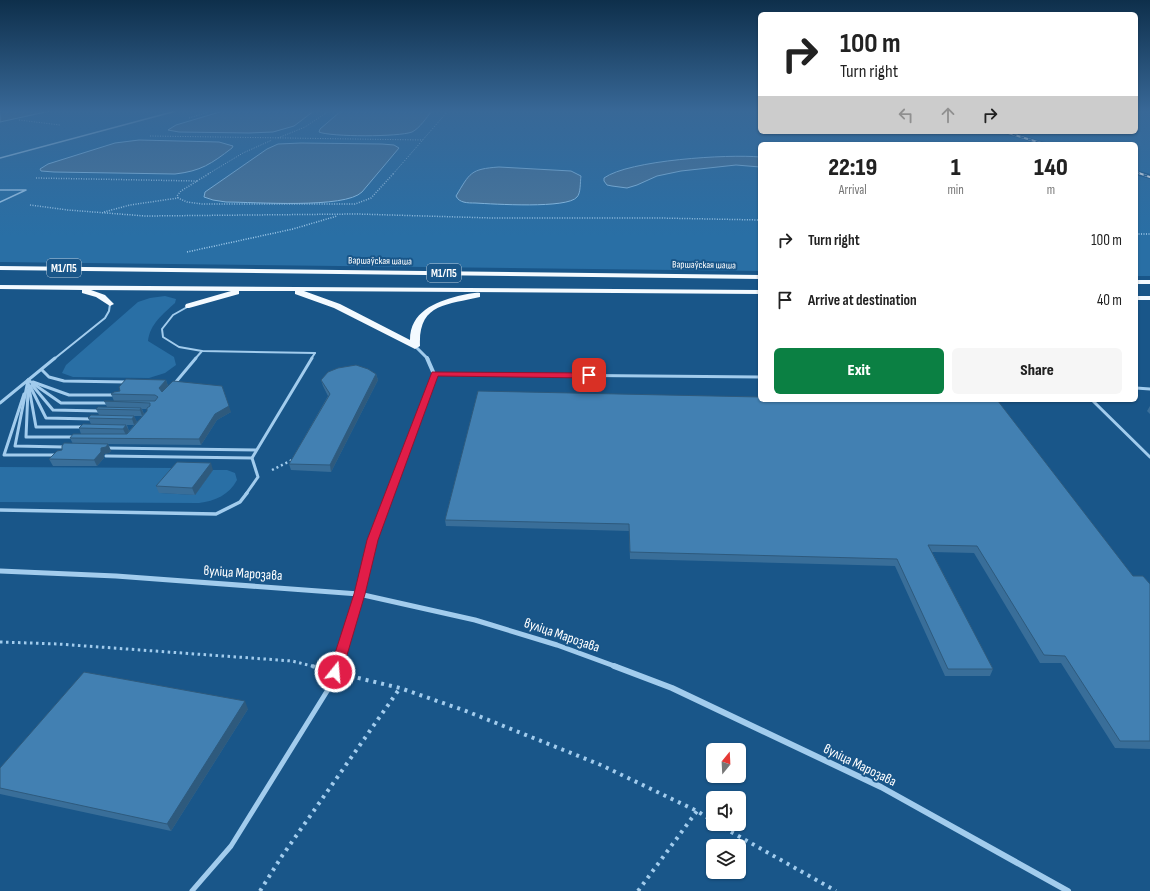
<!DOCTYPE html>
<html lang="en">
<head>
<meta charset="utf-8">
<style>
  :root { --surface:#fff; --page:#f6f6f6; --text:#222; --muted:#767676; --accent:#0b8043 }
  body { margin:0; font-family:"Sofia Sans Condensed",sans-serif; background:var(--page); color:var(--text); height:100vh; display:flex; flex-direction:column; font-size:15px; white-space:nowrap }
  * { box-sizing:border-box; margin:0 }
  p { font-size:13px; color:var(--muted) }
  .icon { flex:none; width:22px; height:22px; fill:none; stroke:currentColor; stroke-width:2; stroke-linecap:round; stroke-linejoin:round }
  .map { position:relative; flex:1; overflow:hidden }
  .drawer { position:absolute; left:758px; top:142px; width:380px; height:260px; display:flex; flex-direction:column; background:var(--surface); border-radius:6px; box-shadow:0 1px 3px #0004 }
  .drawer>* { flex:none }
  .guide { position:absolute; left:758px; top:12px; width:380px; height:122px; border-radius:6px; box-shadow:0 1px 3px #0004; background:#fff; color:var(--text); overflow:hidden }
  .needle { width:26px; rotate:18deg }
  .tools { position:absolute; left:706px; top:743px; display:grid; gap:8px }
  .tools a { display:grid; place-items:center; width:40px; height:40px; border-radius:6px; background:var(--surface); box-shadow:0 1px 3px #0004; font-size:20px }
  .pin { position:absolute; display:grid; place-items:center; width:34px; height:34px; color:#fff; margin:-17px; border-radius:8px; box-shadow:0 2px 6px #0006 }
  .me { position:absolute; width:44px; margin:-22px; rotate:17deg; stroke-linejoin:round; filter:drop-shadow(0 0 3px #0008) }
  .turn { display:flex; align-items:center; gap:14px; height:84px; padding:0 16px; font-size:18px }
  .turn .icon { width:52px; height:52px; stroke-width:2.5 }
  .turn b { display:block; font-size:28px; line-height:34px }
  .lanes { display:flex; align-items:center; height:38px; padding:0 16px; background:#0003; justify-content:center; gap:20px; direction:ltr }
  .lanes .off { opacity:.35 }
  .eta { display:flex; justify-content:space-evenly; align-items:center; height:68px; text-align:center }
  .eta b { font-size:24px; font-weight:800; line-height:28px }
  .cta { display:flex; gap:8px; margin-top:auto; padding:8px 16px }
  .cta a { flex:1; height:46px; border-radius:6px; background:var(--accent); color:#fff; font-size:16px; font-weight:800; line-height:46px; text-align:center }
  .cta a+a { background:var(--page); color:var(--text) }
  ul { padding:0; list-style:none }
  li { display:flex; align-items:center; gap:12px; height:60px; padding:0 16px }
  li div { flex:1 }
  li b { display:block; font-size:15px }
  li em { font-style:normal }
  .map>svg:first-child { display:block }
  .green { fill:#296fa5 }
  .water { fill:#4a769b; stroke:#95c9ef }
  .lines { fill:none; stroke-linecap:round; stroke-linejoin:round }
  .path-far4 { stroke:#a2cced; stroke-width:1; stroke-dasharray:1 1.5; stroke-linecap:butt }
  .path-far3 { stroke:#a2cced; stroke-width:1.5; stroke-dasharray:1 1.5; stroke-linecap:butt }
  .path-far2 { stroke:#a2cced; stroke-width:2.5; stroke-dasharray:2 3; stroke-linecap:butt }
  .path-far1 { stroke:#a2cced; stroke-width:3; stroke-dasharray:2.5 3.5; stroke-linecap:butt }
  .path { stroke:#a2cced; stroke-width:4; stroke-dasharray:3 5; stroke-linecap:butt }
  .service-far4 { stroke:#a2cced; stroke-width:1.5 }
  .service-far3 { stroke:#a2cced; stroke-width:2 }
  .service-far2 { stroke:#a2cced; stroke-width:3 }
  .service-far1 { stroke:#a2cced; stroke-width:3.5 }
  .service { stroke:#a2cced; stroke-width:5 }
  .minor-far3 { stroke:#a2cced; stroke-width:3 }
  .minor-far2 { stroke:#a2cced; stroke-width:4 }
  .minor-far1 { stroke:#a2cced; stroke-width:5 }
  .minor { stroke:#a2cced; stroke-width:6 }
  .trunk { fill:#f4faff; fill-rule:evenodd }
  .rail-casing { stroke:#fff; stroke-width:2 }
  .rail { stroke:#195689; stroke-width:1.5; stroke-dasharray:4; stroke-linecap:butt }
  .wall { fill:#396e99; fill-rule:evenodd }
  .shaded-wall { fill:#2e5a7d }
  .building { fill:#4280b2; stroke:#2e5a7d }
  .route { fill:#e11d48; stroke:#92132f }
  .labels { text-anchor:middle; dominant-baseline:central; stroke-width:4; stroke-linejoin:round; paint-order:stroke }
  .far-street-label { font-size:10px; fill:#fff; stroke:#195689 }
  .shield { fill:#195689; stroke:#baccdc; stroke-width:1 }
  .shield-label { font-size:11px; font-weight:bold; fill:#fff }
  .near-street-label { font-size:14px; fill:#fff; stroke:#195689 }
</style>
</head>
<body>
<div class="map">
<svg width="1150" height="891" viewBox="0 0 1150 891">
  <rect width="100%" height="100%" fill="#195689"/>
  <g class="green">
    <polygon points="50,111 760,111 760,132 999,132 1037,144 760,144 760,271 0,262 0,122"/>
    <polygon points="1136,111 1150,111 1150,174 1136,170 1136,144 1051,144 1012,132 1136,132"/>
    <polygon points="1136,175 1150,179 1150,276 1136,276"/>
    <path d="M165,296L176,299L175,303C163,314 150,324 148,341L174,357L176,365L165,373L149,378L73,377L62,373L66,365L138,302L150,298Z"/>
    <path d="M0,467L179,468L160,493L195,495L213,470H227L235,473L237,480C229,495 215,501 199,503L0,502Z"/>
  </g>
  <g class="water">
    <polygon points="0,111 50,111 0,122"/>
    <polygon points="223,111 314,111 294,126 273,132 249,133 179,132 168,130 176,125"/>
    <path d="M341,111H432C426,118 420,128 412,132C399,137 331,137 319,132L320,129Z"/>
    <path d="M139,140L219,142L233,146L232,148C211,164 201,171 175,174L54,172L41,171L40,169L48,164L115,143Z"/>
    <path d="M301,143L382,144L394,145L399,148L362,192C345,209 254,202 226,202L213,200L204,197L205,192L267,149L278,144Z"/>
    <path d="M760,157V167L736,165L681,171L657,176L637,185L627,188L612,186L607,185L604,181V178C629,160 728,154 760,157Z"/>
    <path d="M499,167L571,171L581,176C580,182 581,193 577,197C568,209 493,204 475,203C468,203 459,203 456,196C470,173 470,169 499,167Z"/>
  </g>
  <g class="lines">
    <g class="path-far4">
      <polyline points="189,118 212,111"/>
      <polyline points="19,120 60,125"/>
      <polyline points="150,136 423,140"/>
      <polyline points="278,138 305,127 329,111"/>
      <polyline points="208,174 243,153 272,140"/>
      <polyline points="393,174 448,111"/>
    </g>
    <g class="path-far3">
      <polyline points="36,178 197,181"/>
      <polyline points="178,198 177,196 181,191 210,173"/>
      <polyline points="30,205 68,210 145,216 357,214 492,218 660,218 760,220"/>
      <polyline points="104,212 130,205 178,198 187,202 202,204 355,204 371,198 394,173"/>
      <polyline points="1136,234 1150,234"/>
      <polyline points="187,252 293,229 337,216"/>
    </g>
    <polyline class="path-far2" points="272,470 294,459"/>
    <polyline class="path-far1" points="0,642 58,644 292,661 316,667"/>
    <g class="path">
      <polyline points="312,666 318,668"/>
      <polyline points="350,676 400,688 466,711 601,765 697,811 713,821"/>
      <polyline points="717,824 836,891"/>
      <polyline points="260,891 282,856 400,688"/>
      <polyline points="638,891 697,811"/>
    </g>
    <g class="service-far4">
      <polyline points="0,158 176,111"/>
      <polyline points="0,190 26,190 0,202"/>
    </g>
    <g class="service-far3">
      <polyline points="189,306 173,315 162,329 163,337 179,347 202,351 315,353"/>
      <polyline points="54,359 105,318 109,311 110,304"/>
      <polyline points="195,359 202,351"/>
      <polyline points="311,359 315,353"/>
    </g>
    <g class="service-far2">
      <polyline points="42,370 49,377 64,381 126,382"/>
      <polyline points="434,374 760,377"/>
      <polyline points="28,380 15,446 64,447"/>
      <polyline points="28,380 61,403 107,403"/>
      <polyline points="28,382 36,427 83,427"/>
      <polyline points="33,382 69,395 116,395"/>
      <polyline points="175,383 196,358"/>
      <polyline points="32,385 53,410 100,411"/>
      <polyline points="30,386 46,418 92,419"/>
      <polyline points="1136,388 1150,389"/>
      <polyline points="28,390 26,437 74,437"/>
      <polyline points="24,394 4,455 55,455"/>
      <polyline points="1092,400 1150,457"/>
      <polyline points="0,403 55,358"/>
      <polyline points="106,448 256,450"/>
      <polyline points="106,456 252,458"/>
      <polyline points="246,494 258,477 252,458 312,358"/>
    </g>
    <g class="service-far1">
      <polyline points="0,510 216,514 240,502 247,493"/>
      <polyline points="336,667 359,594"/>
    </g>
    <polyline class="service" points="192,891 231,846 329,688 336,666"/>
    <polyline class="minor-far3" points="415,346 428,359"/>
    <polyline class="minor-far2" points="389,494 434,374 427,358"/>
    <g class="minor-far1">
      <polyline points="0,571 116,576 359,594 475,620 557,645 617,667"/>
      <polyline points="359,594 372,540 390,493"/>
    </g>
    <polyline class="minor" points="614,666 672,688 881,787 1068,891"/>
    <g class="trunk">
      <polygon points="0,266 760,275 760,279 0,270"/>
      <rect x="1136" y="280" width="14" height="4"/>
      <path d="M0,285L760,290V294L304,291L340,304L410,340C410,312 435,302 458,296C465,295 473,292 480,293V297C447,305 418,303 420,346L415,349L334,308L295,294V291H239V294L189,308H186L185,306L186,304L231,291L91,290L105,295L114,304L110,306L96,297L82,293V290L0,289Z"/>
      <rect x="1136" y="296" width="14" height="4"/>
    </g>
    <defs>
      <g id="rail">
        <polyline points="1005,132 1044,144"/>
        <polyline points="1136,172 1150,177"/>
      </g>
    </defs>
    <use href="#rail" class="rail-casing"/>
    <use href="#rail" class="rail"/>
  </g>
  <g class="wall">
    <polygon points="376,374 378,380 331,472 291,470 289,464 328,396 323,386 321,380"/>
    <path d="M166,380L168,386L231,412L217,420L201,445L108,444L111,451L109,453L104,454V458L97,466H53L49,459L73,444L70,438L81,434L79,428L91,424L88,418L99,415L96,409L107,407L104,401H145H114L111,394ZM142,409H147V411L144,414ZM134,416H142L137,422ZM127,425H134L129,431Z"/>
    <polygon points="478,391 1133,576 1150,584 1150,749 1115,748 1061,663 1040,663 974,553 932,552 993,669 990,676 945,676 895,566 630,559 629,531 446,526 445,520"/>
    <polygon points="1150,406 1150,414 1147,411"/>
    <polygon points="213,470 195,495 159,493 156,486"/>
    <polygon points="248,709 171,831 0,794 0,768"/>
  </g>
  <g class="shaded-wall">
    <polygon points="376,374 378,380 331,472 330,465"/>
    <polygon points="166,380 168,386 161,394 159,388"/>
    <polygon points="229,406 231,412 217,420 201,445 199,439 215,414"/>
    <polygon points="141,408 144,414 142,416 140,410"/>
    <polygon points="134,416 137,422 134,425 132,419"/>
    <polygon points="126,425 129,431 126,435 123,429"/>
    <polygon points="108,444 111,451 109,453 104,454 104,458 97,466 94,460 101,448"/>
    <polygon points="211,463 213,470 195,495 192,488"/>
    <polygon points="245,701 248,709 171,831 167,824"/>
  </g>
  <g class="building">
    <polygon points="356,365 368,369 376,374 330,465 289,464 330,394 321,380 328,372 338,368"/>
    <polygon points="126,379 166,380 159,388 162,392 173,381 222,386 229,406 215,414 199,439 70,438 73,434 127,434 147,411 147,408 150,406 150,403 104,401 155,401 158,397 155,395 111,394 114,392 120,391 119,387"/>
    <polygon points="478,391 760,397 760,400 931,400 998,401 1133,576 1143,576 1150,584 1150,741 1120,741 1065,656 1044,655 977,546 928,545 993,669 948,669 897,559 630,552 629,524 445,520"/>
    <polygon points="98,407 141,408 140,410 96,409"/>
    <polygon points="91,415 134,416 132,419 88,418"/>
    <polygon points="83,424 126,425 123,429 79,428"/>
    <polygon points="64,443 108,444 106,447 101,448 101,452 94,460 49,459 57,451 62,450 62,446"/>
    <polygon points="177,462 211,463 192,488 156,486"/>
    <polygon points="84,672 245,701 167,824 0,788 0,768"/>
  </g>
  <linearGradient id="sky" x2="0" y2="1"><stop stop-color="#0e2f4b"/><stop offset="0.47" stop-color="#386897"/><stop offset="1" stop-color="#386897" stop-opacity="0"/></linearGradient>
  <rect width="1150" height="236" fill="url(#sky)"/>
  <polygon class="route" points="432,372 589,373 593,375 589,378 438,376 378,540 365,594 342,672 340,676 335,677 331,676 329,672 354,594 367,540"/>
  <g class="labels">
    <g class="far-street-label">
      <text transform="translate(380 261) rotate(1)">Варшаўская шаша</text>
      <text transform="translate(704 265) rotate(1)">Варшаўская шаша</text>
    </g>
    <g class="shield">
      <rect x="47" y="259" width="34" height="18" rx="3"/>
      <rect x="427" y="264" width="34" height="18" rx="3"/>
    </g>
    <g class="shield-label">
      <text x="64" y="268">М1/П5</text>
      <text x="444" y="273">М1/П5</text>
    </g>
    <g class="near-street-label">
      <text transform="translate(243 573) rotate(4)">вуліца Марозава</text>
      <text transform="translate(562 635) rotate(19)">вуліца Марозава</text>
      <text transform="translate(860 765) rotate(26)">вуліца Марозава</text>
    </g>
  </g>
</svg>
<div class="tools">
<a><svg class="needle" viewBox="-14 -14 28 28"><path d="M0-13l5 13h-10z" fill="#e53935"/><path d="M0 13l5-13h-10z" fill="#767676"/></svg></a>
<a><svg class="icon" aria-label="sound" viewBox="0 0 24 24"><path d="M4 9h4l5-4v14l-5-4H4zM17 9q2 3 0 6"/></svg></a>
<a><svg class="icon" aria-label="layers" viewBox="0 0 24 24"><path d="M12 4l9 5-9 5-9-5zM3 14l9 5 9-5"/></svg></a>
</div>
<div class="pin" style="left:589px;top:375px;background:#d93025"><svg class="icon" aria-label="arrive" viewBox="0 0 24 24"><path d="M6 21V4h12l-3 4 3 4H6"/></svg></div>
<svg class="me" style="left:335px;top:672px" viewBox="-20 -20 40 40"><circle r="17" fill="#e11d48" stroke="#fff" stroke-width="3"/><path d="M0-11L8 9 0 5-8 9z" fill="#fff"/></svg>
<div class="guide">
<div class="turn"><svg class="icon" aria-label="right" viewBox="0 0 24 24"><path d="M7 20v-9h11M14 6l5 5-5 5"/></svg><div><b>100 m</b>Turn right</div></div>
<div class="lanes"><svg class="icon off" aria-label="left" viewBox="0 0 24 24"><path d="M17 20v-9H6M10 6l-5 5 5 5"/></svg><svg class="icon off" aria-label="ahead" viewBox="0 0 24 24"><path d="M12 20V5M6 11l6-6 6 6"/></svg><svg class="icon" aria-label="right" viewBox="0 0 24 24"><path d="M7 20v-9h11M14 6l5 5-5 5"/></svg></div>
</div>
<section class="drawer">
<div class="eta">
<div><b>22:19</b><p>Arrival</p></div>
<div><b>1</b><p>min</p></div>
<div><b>140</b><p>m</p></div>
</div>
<ul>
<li><svg class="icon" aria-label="right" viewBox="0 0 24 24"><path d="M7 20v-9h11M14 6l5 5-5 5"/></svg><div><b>Turn right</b></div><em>100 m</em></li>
<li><svg class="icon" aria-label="arrive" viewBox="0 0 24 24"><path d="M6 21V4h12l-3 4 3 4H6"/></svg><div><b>Arrive at destination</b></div><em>40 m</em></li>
</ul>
<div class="cta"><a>Exit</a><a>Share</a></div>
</section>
</div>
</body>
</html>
